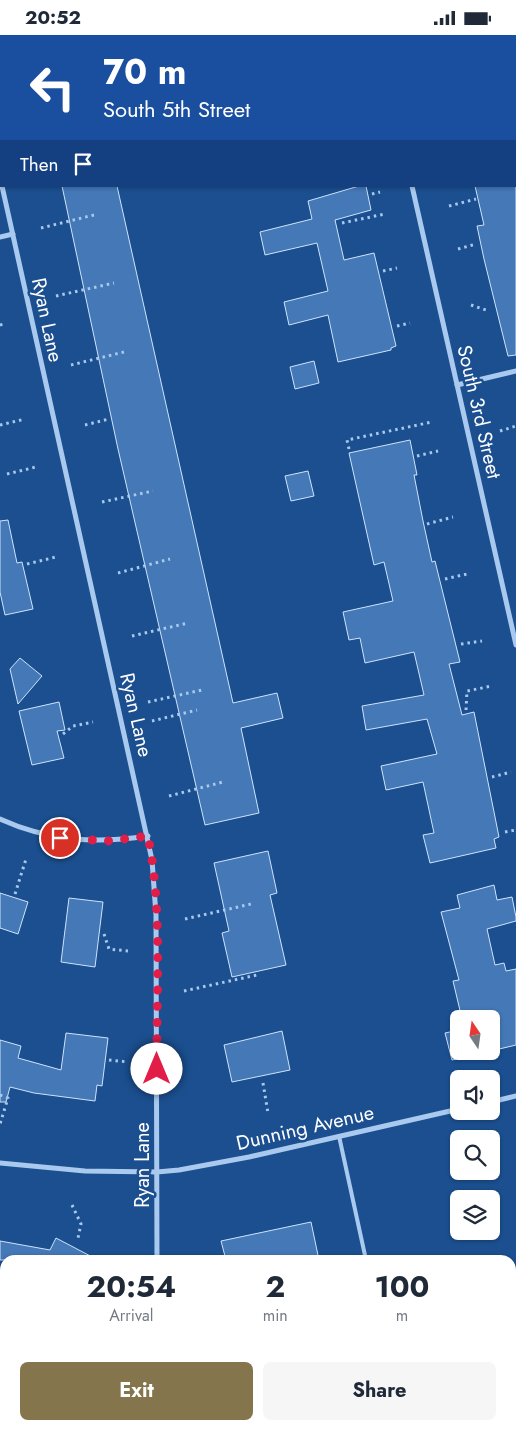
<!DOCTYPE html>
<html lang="en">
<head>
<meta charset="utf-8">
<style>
  :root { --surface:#fff; --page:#f6f6f7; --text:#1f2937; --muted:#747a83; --accent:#84754c }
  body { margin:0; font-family:Jost,sans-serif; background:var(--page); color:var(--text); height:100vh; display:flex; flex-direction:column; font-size:19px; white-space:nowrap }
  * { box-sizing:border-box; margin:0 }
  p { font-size:16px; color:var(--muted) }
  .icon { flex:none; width:28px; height:28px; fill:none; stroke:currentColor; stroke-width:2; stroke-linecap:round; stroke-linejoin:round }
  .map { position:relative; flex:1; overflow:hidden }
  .details { position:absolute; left:0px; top:1220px; width:516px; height:175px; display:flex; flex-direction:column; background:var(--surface); border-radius:15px 15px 0 0; box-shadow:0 1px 4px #0004 }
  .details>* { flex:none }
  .top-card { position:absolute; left:0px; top:0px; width:516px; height:152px; box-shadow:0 1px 4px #0004; background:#1a4fa0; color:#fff; overflow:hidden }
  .needle { width:32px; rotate:347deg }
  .buttons { position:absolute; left:450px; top:975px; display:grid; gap:10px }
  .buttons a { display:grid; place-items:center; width:50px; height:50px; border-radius:8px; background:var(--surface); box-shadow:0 1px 4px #0004; font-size:25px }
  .pin { position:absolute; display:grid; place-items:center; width:42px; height:42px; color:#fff; margin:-21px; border:2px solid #fff; border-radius:50%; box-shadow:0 1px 5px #0007 }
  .me { position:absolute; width:55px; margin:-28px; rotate:0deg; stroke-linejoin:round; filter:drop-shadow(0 0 4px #0008) }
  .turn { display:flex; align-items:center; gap:18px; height:105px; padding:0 20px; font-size:22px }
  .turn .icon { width:65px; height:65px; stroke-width:2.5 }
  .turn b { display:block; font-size:35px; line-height:42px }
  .then { display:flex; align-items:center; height:48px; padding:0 20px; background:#0003; gap:10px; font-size:19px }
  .eta { display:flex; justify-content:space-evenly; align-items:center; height:85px; text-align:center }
  .eta b { font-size:30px; font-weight:700; line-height:35px }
  .primary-button { display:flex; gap:10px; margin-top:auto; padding:10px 20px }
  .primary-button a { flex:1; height:58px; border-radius:8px; background:var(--accent); color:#fff; font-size:20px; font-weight:700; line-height:58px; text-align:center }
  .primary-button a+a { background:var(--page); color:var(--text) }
  .status { display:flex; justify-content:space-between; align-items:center; height:35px; padding:0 25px; background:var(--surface); direction:ltr }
  .status svg { height:14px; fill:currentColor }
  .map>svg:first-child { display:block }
  .building { fill:#4478b7; stroke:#cfe3fa }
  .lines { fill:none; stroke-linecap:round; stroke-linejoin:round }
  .path { stroke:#a9c9ee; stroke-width:3; stroke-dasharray:2.5 4; stroke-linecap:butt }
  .service { stroke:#a9c9ee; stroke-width:4 }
  .minor { stroke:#a9c9ee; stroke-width:5 }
  .route { stroke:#e11d48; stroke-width:9; stroke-dasharray:0 16.2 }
  .labels { text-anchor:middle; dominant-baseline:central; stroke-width:5; stroke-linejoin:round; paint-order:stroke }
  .street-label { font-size:20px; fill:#fff; stroke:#1b4f8f }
</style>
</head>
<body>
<div class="status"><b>20:52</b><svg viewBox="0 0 49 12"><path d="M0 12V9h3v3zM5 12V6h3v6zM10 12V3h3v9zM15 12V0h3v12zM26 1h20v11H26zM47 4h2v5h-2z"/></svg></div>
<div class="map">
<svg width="516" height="1395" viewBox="0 0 516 1395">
  <rect width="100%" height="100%" fill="#1b4f8f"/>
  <g class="building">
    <polygon points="62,151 117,151 233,668 277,658 283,683 241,693 259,778 205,790 118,414"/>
    <polygon points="359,151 366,151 371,175 335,185 344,225 374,218 396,311 391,313 391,315 338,327 328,280 289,290 284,267 328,256 317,208 265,220 260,197 312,184 308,166"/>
    <polygon points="475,151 516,151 516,320 508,321 484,224 477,191 484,190"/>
    <polygon points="314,326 319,348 295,354 290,332"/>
    <polygon points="410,405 417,440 414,440 423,486 432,527 435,526 460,627 449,629 462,680 474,677 499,802 494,804 496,813 430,828 423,800 434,798 423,747 386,755 381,731 437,719 427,684 366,695 362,671 424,660 414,617 365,628 360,603 349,605 343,577 393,566 384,527 374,530 349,418"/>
    <polygon points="308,436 314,461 291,466 285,441"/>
    <polygon points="8,485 17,528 22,527 33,574 5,580 0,557 0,486"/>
    <polygon points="20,623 42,641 18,669 10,634"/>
    <polygon points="59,667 65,695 57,696 64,723 32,730 19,676"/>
    <polygon points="268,816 277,858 270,860 286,930 232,942 222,898 229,896 214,828"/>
    <polygon points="494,850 497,865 512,862 516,882 516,886 487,894 495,930 504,928 506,936 516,934 516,1010 491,1016 491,984 462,984 453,946 459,945 441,877 460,873 457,860"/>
    <polygon points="0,858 28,867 18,899 0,893"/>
    <polygon points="69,863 103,867 95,932 61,927"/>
    <polygon points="459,995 459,1016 491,1016 452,1025 445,998"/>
    <polygon points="282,996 290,1035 232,1047 224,1010"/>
    <polygon points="66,998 108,1003 102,1051 97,1050 95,1066 34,1058 10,1052 6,1067 0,1067 0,1005 21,1011 18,1023 61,1035"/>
    <polygon points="311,1187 319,1225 226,1225 221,1206"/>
    <polygon points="56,1203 98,1225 0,1225 0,1206 50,1215"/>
  </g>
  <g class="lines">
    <g class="path">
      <polyline points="372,159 380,157"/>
      <polyline points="449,171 476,164"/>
      <polyline points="342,188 385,179"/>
      <polyline points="41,193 94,180"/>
      <polyline points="458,214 476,209"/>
      <polyline points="383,236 397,233"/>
      <polyline points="56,261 114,248"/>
      <polyline points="471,270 489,276"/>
      <polyline points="0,290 4,289"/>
      <polyline points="397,291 410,288"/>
      <polyline points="71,330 124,317"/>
      <polyline points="0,390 25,384"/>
      <polyline points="85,390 109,384"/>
      <polyline points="500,396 516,391"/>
      <polyline points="349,414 347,405 432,387"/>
      <polyline points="417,421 438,416"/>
      <polyline points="7,439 36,432"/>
      <polyline points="102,467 153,456"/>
      <polyline points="427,489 453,482"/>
      <polyline points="27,529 56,522"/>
      <polyline points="118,538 170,524"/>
      <polyline points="445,544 467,539"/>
      <polyline points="132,601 188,588"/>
      <polyline points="461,609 482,606"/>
      <polyline points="148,667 202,655"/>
      <polyline points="466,675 467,656 492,651"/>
      <polyline points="152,686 197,675"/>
      <polyline points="63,699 73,691 93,687"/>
      <polyline points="492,742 511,737"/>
      <polyline points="169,761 223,747"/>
      <polyline points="505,797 516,795"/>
      <polyline points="15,859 26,824"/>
      <polyline points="185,884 251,869"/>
      <polyline points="104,899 109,914 128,916"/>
      <polyline points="184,956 257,940"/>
      <polyline points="109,1025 128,1027"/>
      <polyline points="263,1048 268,1078"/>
      <polyline points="0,1060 8,1063 0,1089"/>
      <polyline points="72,1170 81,1189 78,1203"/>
    </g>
    <g class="service">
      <polyline points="339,1101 366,1225"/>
      <polyline points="141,1390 149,1395"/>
      <polyline points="334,1395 335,1390"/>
    </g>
    <g class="minor">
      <polyline points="377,0 377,1"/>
      <polyline points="0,142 1,147"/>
      <polyline points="2,151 152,825 156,880 157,1225"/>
      <polyline points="412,151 516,610"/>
      <polyline points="0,202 13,199"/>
      <polyline points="457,350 516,336"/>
      <path d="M0,784C48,806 96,809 148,801"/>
      <polyline points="491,1067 516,1061"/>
      <polyline points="0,1128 85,1136 157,1137 179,1135 249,1122 459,1074"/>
      <polyline points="36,1395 51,1390"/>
    </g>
  </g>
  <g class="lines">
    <path class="route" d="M60,803L108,806L148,801C163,877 156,957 157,1034"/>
  </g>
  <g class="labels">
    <g class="street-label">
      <text transform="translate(47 285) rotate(78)">Ryan Lane</text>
      <text transform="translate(479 377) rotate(77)">South 3rd Street</text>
      <text transform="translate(136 680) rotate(77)">Ryan Lane</text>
      <text transform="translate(305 1093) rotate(-13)">Dunning Avenue</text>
      <text transform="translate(142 1130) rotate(-90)">Ryan Lane</text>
    </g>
  </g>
</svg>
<div class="buttons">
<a><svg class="needle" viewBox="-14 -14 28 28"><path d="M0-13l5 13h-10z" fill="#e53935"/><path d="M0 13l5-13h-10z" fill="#747a83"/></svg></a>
<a><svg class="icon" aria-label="sound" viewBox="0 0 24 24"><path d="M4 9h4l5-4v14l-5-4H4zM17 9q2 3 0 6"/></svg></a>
<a><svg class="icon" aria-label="search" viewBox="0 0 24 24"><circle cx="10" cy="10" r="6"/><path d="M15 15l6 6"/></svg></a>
<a><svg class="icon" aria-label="layers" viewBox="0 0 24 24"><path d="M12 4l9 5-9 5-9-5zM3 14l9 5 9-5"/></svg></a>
</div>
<div class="pin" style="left:60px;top:803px;background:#d93025"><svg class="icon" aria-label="arrive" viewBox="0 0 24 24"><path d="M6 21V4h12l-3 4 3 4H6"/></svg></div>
<svg class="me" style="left:157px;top:1034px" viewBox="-20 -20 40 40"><circle r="19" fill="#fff"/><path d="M0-13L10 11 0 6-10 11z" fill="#e11d48"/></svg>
<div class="top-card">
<div class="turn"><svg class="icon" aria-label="left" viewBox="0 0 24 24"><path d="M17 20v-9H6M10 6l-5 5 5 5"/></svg><div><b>70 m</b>South 5th Street</div></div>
<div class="then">Then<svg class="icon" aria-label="arrive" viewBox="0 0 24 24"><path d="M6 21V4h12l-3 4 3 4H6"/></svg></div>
</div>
<section class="details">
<div class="eta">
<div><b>20:54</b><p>Arrival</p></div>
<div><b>2</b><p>min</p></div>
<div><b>100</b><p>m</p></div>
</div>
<div class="primary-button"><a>Exit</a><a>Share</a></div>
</section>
</div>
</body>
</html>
